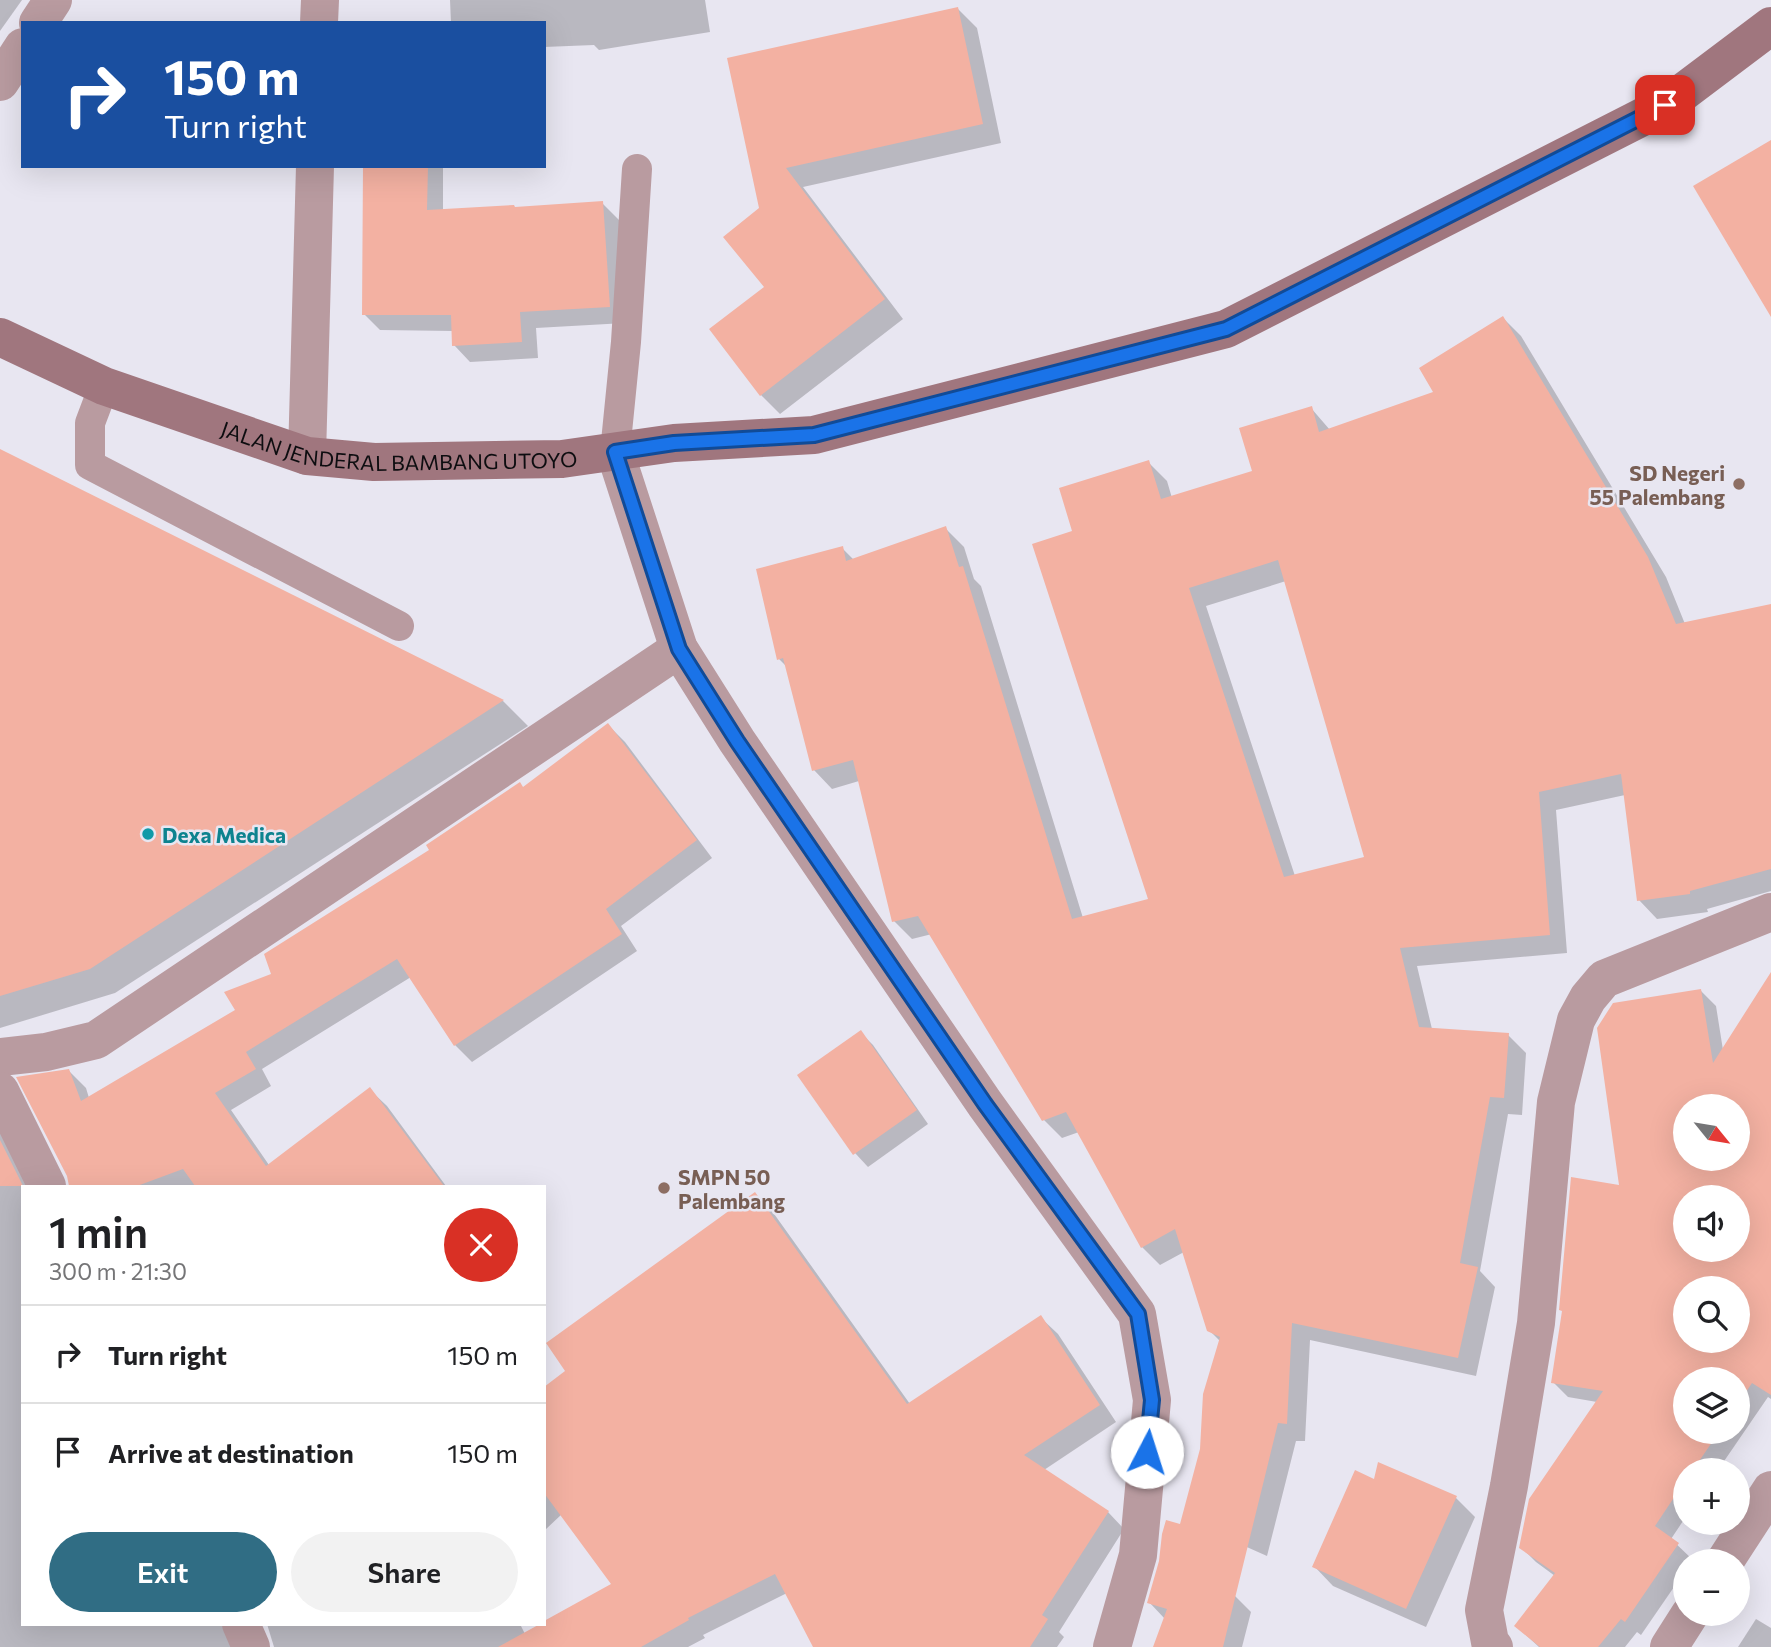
<!DOCTYPE html>
<html lang="en">
<head>
<meta charset="utf-8">
<style>
  :root { --surface:#fff; --page:#f2f2f2; --text:#202124; --muted:#757577; --line:#e0e0e0; --accent:#306d84 }
  body { margin:0; font-family:Commissioner,sans-serif; background:var(--page); color:var(--text); height:100vh; display:flex; flex-direction:column; font-size:26px; white-space:nowrap }
  * { box-sizing:border-box; margin:0 }
  p { font-size:23px; color:var(--muted) }
  .icon { flex:none; width:38px; height:38px; fill:none; stroke:currentColor; stroke-width:2; stroke-linecap:round; stroke-linejoin:round }
  .map { position:relative; flex:1; overflow:hidden }
  .details { position:absolute; left:21px; top:1185px; width:525px; height:441px; display:flex; flex-direction:column; background:var(--surface); border-radius:0px; box-shadow:0 7px 28px #0002 }
  .details>* { flex:none }
  .hud { position:absolute; left:21px; top:21px; width:525px; height:147px; border-radius:0px; box-shadow:0 7px 28px #0002; background:#1a4fa0; color:#fff; overflow:hidden }
  .needle { width:46px; rotate:120deg }
  .buttons { position:absolute; left:1673px; top:1094px; display:grid; gap:14px }
  .buttons a { display:grid; place-items:center; width:77px; height:77px; border-radius:50%; background:var(--surface); box-shadow:0 7px 28px #0002; font-size:35px }
  .pin { position:absolute; display:grid; place-items:center; width:60px; height:60px; color:#fff; margin:-30px; border-radius:14px; box-shadow:0 4px 10px #0006 }
  .me { position:absolute; width:77px; margin:-38px; rotate:5deg; stroke-linejoin:round; filter:drop-shadow(0 0 5px #0008) }
  .turn { display:flex; align-items:center; gap:24px; height:147px; padding:0 28px; font-size:32px }
  .turn .icon { width:91px; height:91px; stroke-width:2.5 }
  .turn b { display:block; font-size:49px; line-height:60px }
  .round { display:grid; place-items:center; flex:none; width:74px; height:74px; border-radius:37px; background:var(--page) }
  .head { display:flex; align-items:center; justify-content:space-between; height:119px; padding:0 28px }
  h1 { font-size:42px; font-weight:600; line-height:52px }
  .primary-button { display:flex; gap:14px; margin-top:auto; padding:14px 28px }
  .primary-button a { flex:1; height:80px; border-radius:42px; background:var(--accent); color:#fff; font-size:28px; font-weight:600; line-height:80px; text-align:center }
  .primary-button a+a { background:var(--page); color:var(--text) }
  ul { padding:0; list-style:none }
  li { display:flex; align-items:center; gap:21px; height:98px; padding:0 28px; border-top:2px solid var(--line) }
  li div { flex:1 }
  li b { display:block; font-size:26px }
  li em { font-style:normal }
  .map>svg:first-child { display:block }
  .shadow { fill:#0003; fill-rule:evenodd }
  .building { fill:#f3b1a2; fill-rule:evenodd }
  .lines { fill:none; stroke-linecap:round; stroke-linejoin:round }
  .lane { stroke:#b99ba0; stroke-width:30 }
  .street { stroke:#b99ba0; stroke-width:38 }
  .secondary { stroke:#a0767e; stroke-width:38 }
  .route-casing { stroke:#114b97; stroke-width:18 }
  .route { stroke:#1a73e8; stroke-width:12 }
  .education-dot { fill:#8d6e63; stroke:#e8e6f1; stroke-width:2.5 }
  .culture-dot { fill:#0f9aa8; stroke:#e8e6f1; stroke-width:2.5 }
  .labels { text-anchor:middle; dominant-baseline:central; stroke-width:5; stroke-linejoin:round; paint-order:stroke }
  .street-label { font-size:21px; fill:#0d0d10; stroke:#e8e6f1 }
  .education-label { font-size:21px; font-weight:bold; fill:#785e54; stroke:#e8e6f1; text-anchor:end }
  .culture-label { font-size:21px; font-weight:bold; fill:#0d838f; stroke:#e8e6f1; text-anchor:start }
</style>
</head>
<body>
<div class="map">
<svg width="1771" height="1647" viewBox="0 0 1771 1647">
  <rect width="100%" height="100%" fill="#e8e6f1"/>
  <g class="shadow">
    <polygon points="0,0 22,0 0,31"/>
    <polygon points="450,0 705,0 710,32 599,50 594,45 544,47 544,23 451,23"/>
    <polygon points="958,9 977,28 1001,143 803,187 903,319 780,414 761,395 766,287 760,209 729,59"/>
    <polygon points="365,166 443,166 443,210 516,209 602,203 619,220 625,323 536,328 538,358 470,362 454,345 453,331 380,330 364,314"/>
    <path d="M1503,318L1521,336L1666,577L1685,624L1771,606V891L1707,909L1708,912L1657,919L1639,900L1625,795L1556,810L1567,953L1417,966L1432,1029L1508,1035L1526,1053L1522,1115L1508,1114L1480,1271L1495,1287L1476,1376L1310,1340L1305,1441H1296L1267,1556L1204,1528L1202,1450L1220,1341L1209,1330L1184,1252L1160,1265L1142,1247L1079,1132L1062,1138L1044,1120L932,934L912,939L894,921L859,781L832,789L814,770L787,667L779,659L842,548L854,560L945,528L964,547L974,579L981,586L1083,918L1150,900L1074,533L1148,462L1167,481L1172,498L1254,472L1311,408L1330,430L1436,393ZM1286,581L1367,858L1295,876L1206,606Z"/>
    <polygon points="0,451 503,701 528,726 115,993 0,1028"/>
    <polygon points="608,725 625,742 712,858 621,926 637,951 472,1062 455,1045 411,977 262,1069 271,1086 231,1110 269,1165 370,1090 387,1106 446,1186 70,1186 69,1071 86,1088 89,1098 237,1011 273,975 432,851 523,788"/>
    <path d="M1771,979V1399L1768,1397L1718,1470H1685V1518L1671,1539L1693,1560L1685,1561V1571L1641,1635L1637,1632L1625,1647H1539L1516,1626L1555,1576L1536,1562L1521,1547L1597,1402L1568,1397L1553,1382L1621,1187L1701,991L1716,1006L1723,1050ZM1685,1106H1738V1158H1685ZM1685,1197H1738V1250H1685ZM1685,1288H1738V1340H1685ZM1685,1379H1738V1432H1685Z"/>
    <polygon points="860,1032 873,1045 928,1124 868,1167 855,1153"/>
    <polygon points="0,1126 30,1186 23,1186 23,1624 245,1624 236,1647 0,1647"/>
    <polygon points="755,1194 772,1211 910,1404 1041,1318 1058,1334 1116,1422 1044,1470 1108,1512 1124,1529 1059,1632 1064,1637 1057,1647 815,1647 787,1593 703,1635 705,1638 688,1647 274,1647 267,1624 520,1624 525,1634 614,1585 562,1514 544,1531 544,1389 568,1372"/>
    <polygon points="1375,1481 1456,1498 1475,1517 1426,1627 1333,1586 1314,1566"/>
    <polygon points="1235,1596 1251,1612 1242,1647 1155,1647 1165,1619 1149,1602"/>
    <polygon points="1756,1619 1771,1628 1771,1647 1738,1647"/>
  </g>
  <g class="building">
    <polygon points="958,7 983,124 786,168 885,299 760,396 709,329 764,287 723,237 759,208 727,58"/>
    <polygon points="1771,140 1771,317 1693,186"/>
    <polygon points="363,166 428,166 427,210 514,205 515,207 603,201 610,307 520,312 522,342 452,346 451,315 362,315"/>
    <path d="M1503,316L1648,557L1676,624L1771,604V869L1690,891V894L1637,901L1621,774L1539,792L1550,935L1400,948L1419,1027L1509,1033L1504,1098L1490,1097L1460,1263L1478,1267L1458,1358L1292,1323L1287,1424L1278,1423L1223,1647H1153L1167,1609L1147,1603L1159,1561L1162,1534L1166,1520L1180,1524L1200,1449L1203,1394L1220,1337L1207,1331L1175,1229L1141,1248L1066,1112L1042,1121L918,916L892,922L853,760L812,771L783,658L777,660L756,569L843,546L846,561L946,526L959,567L963,566L1072,919L1148,899L1032,544L1072,531L1059,488L1149,460L1161,499L1252,471L1239,428L1312,406L1319,432L1433,392L1419,368ZM1278,560L1364,857L1284,877L1189,588Z"/>
    <polygon points="0,449 504,700 90,969 0,996"/>
    <polygon points="608,723 697,840 606,909 622,934 454,1046 397,959 246,1052 256,1069 215,1093 266,1166 370,1087 444,1186 195,1186 183,1169 137,1186 69,1186 67,1176 16,1077 69,1069 81,1101 235,1010 224,992 271,974 264,954 429,850 426,845 520,782 523,787"/>
    <path d="M1771,972V1395L1752,1383L1738,1404V1379H1685V1432H1719L1693,1470H1685V1481L1655,1526L1679,1543L1625,1622L1621,1619L1598,1647H1540L1514,1626L1555,1573L1519,1548L1529,1499L1603,1391L1551,1383L1562,1311L1559,1310L1571,1177L1619,1185L1597,1028L1613,1003L1701,989L1713,1063ZM1685,1106H1738V1158H1685ZM1685,1197H1738V1250H1685ZM1685,1288H1738V1340H1685Z"/>
    <polygon points="861,1030 917,1110 853,1155 797,1075"/>
    <polygon points="0,1140 23,1186 0,1186"/>
    <polygon points="755,1192 907,1404 1041,1315 1100,1405 1024,1455 1109,1511 1042,1615 1048,1619 1030,1647 813,1647 775,1574 688,1618 689,1620 641,1647 498,1647 540,1624 544,1624 544,1621 611,1584 544,1493 544,1387 565,1371 546,1343"/>
    <polygon points="1378,1462 1457,1496 1406,1609 1312,1567 1355,1470 1374,1479"/>
  </g>
  <g class="lines">
    <g class="lane">
      <polyline points="104,386 90,423 90,465 399,626"/>
      <polyline points="615,452 626,342 637,169"/>
    </g>
    <g class="street">
      <polyline points="38,23 53,0"/>
      <polyline points="319,23 320,0"/>
      <polyline points="0,82 23,47"/>
      <polyline points="615,452 679,649 737,741 985,1104 1137,1314 1152,1400 1138,1555 1112,1647"/>
      <polyline points="307,456 315,166"/>
      <polyline points="0,1057 46,1052 96,1040 679,649"/>
      <polyline points="0,1091 47,1186"/>
      <polyline points="1725,1561 1771,1490"/>
      <polyline points="241,1624 251,1647"/>
      <polyline points="1494,1647 1490,1642 1484,1610 1509,1486 1536,1323 1556,1102 1576,1020 1588,998 1604,979 1771,912"/>
      <polyline points="1669,1647 1690,1614"/>
    </g>
    <path class="secondary" id="s1" d="M0,337L104,386L307,456L374,462L562,459L674,443L814,435L1226,329L1666,105L1771,26"/>
  </g>
  <g class="lines">
    <defs>
      <polyline id="route" points="1147,1452 1152,1400 1138,1314 985,1104 737,741 679,649 615,452 674,443 814,435 1226,329 1665,105"/>
    </defs>
    <use href="#route" class="route-casing"/>
    <use href="#route" class="route"/>
  </g>
  <g class="education-dot">
    <circle cx="1739" cy="484" r="7"/>
    <circle cx="664" cy="1188" r="7"/>
  </g>
  <circle class="culture-dot" cx="148" cy="834" r="7"/>
  <g class="labels">
    <g class="street-label">
      <text stroke="none"><textPath href="#s1" startOffset="420">JALAN JENDERAL BAMBANG UTOYO</textPath></text>
    </g>
    <g class="education-label">
      <text x="1725" y="472">SD Negeri<tspan x="1725" dy="24">55 Palembang</tspan></text>
      <text x="678" y="1176" text-anchor="start">SMPN 50<tspan x="678" dy="24">Palembang</tspan></text>
    </g>
    <g class="culture-label">
      <text x="162" y="834">Dexa Medica</text>
    </g>
  </g>
</svg>
<div class="buttons">
<a><svg class="needle" viewBox="-14 -14 28 28"><path d="M0-13l5 13h-10z" fill="#e53935"/><path d="M0 13l5-13h-10z" fill="#757577"/></svg></a>
<a><svg class="icon" aria-label="sound" viewBox="0 0 24 24"><path d="M4 9h4l5-4v14l-5-4H4zM17 9q2 3 0 6"/></svg></a>
<a><svg class="icon" aria-label="search" viewBox="0 0 24 24"><circle cx="10" cy="10" r="6"/><path d="M15 15l6 6"/></svg></a>
<a><svg class="icon" aria-label="layers" viewBox="0 0 24 24"><path d="M12 4l9 5-9 5-9-5zM3 14l9 5 9-5"/></svg></a>
<a>+</a>
<a>−</a>
</div>
<div class="pin" style="left:1665px;top:105px;background:#d93025"><svg class="icon" aria-label="arrive" viewBox="0 0 24 24"><path d="M6 21V4h12l-3 4 3 4H6"/></svg></div>
<svg class="me" style="left:1147px;top:1452px" viewBox="-20 -20 40 40"><circle r="19" fill="#fff"/><path d="M0-13L10 11 0 6-10 11z" fill="#1a73e8"/></svg>
<div class="hud">
<div class="turn"><svg class="icon" aria-label="right" viewBox="0 0 24 24"><path d="M7 20v-9h11M14 6l5 5-5 5"/></svg><div><b>150 m</b>Turn right</div></div>
</div>
<section class="details">
<div class="head"><div><h1>1 min</h1><p>300 m · 21:30</p></div><a class="round" style="background:#d93025;color:#fff"><svg class="icon" aria-label="close" viewBox="0 0 24 24"><path d="M6 6l12 12M18 6L6 18"/></svg></a></div>
<ul>
<li><svg class="icon" aria-label="right" viewBox="0 0 24 24"><path d="M7 20v-9h11M14 6l5 5-5 5"/></svg><div><b>Turn right</b></div><em>150 m</em></li>
<li><svg class="icon" aria-label="arrive" viewBox="0 0 24 24"><path d="M6 21V4h12l-3 4 3 4H6"/></svg><div><b>Arrive at destination</b></div><em>150 m</em></li>
</ul>
<div class="primary-button"><a>Exit</a><a>Share</a></div>
</section>
</div>
</body>
</html>
